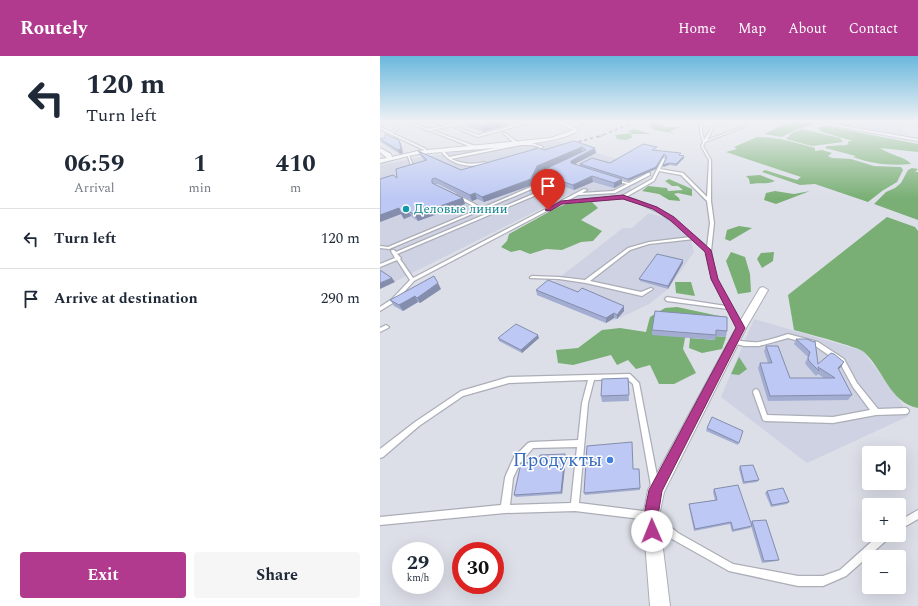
<!DOCTYPE html>
<html lang="en">
<head>
<meta charset="utf-8">
<style>
  :root { --surface:#fff; --page:#f6f6f7; --text:#1f2937; --muted:#747a83; --line:#e0e1e3; --accent:#b1398e }
  body { margin:0; font-family:Spectral,serif; background:var(--page); color:var(--text); height:100vh; display:flex; flex-direction:column; font-size:15px; white-space:nowrap }
  * { box-sizing:border-box; margin:0 }
  p { font-size:13px; color:var(--muted) }
  .icon { flex:none; width:22px; height:22px; fill:none; stroke:currentColor; stroke-width:2; stroke-linecap:round; stroke-linejoin:round }
  .map { position:relative; flex:1; overflow:hidden }
  .side { display:flex; flex-direction:column; background:var(--surface); width:380px }
  .side>* { flex:none }
  .top-card { background:#fff; color:var(--text); overflow:hidden }
  .buttons { position:absolute; left:482px; top:390px; display:grid; gap:8px }
  .buttons a { display:grid; place-items:center; width:44px; height:44px; border-radius:4px; background:var(--surface); box-shadow:0 4px 16px #0002; font-size:20px }
  .speed { position:absolute; left:12px; top:486px; display:flex; gap:8px; font-size:20px; font-weight:700; text-align:center }
  .speed>* { display:grid; place-content:center; width:52px; height:52px; border-radius:50%; background:var(--surface); box-shadow:0 4px 16px #0002; line-height:1 }
  .speed small { font-size:10px; font-weight:400 }
  .speed .limit { border:6px solid #d22; background:#fff; color:#111 }
  .pin { position:absolute; display:grid; place-items:center; width:34px; height:34px; color:#fff; margin:-41px -17px; border-radius:50% 50% 50% 0; rotate:-45deg; box-shadow:0 0 4px #0007 }
  .pin .icon { rotate:45deg }
  .me { position:absolute; width:44px; margin:-22px; rotate:359deg; stroke-linejoin:round; filter:drop-shadow(0 0 3px #0008) }
  .turn { display:flex; align-items:center; gap:14px; height:84px; padding:0 20px; font-size:18px }
  .turn .icon { width:52px; height:52px; stroke-width:2.5 }
  .turn b { display:block; font-size:28px; line-height:34px }
  .eta { display:flex; justify-content:space-evenly; align-items:center; height:68px; text-align:center }
  .eta b { font-size:24px; font-weight:700; line-height:28px }
  .cta { display:flex; gap:8px; margin-top:auto; padding:8px 20px }
  .cta a { flex:1; height:46px; border-radius:4px; background:var(--accent); color:#fff; font-size:16px; font-weight:700; line-height:46px; text-align:center }
  .cta a+a { background:var(--page); color:var(--text) }
  ul { padding:0; list-style:none }
  li { display:flex; align-items:center; gap:12px; height:60px; padding:0 20px; border-top:1px solid var(--line) }
  li div { flex:1 }
  li b { display:block; font-size:15px }
  li em { font-style:normal }
  header { display:flex; align-items:center; gap:24px; box-sizing:border-box; height:56px; padding:0 20px; background:var(--accent); color:#fff }
  header strong { font-size:19px }
  nav { display:flex; gap:22px; margin-inline-start:auto; font-size:14px }
  main { display:flex; flex:1; min-height:0 }
  .map>svg:first-child { display:block }
  .built { fill:#ced2e2 }
  .forest { fill:#79af74 }
  .lines { fill:none; stroke-linecap:round; stroke-linejoin:round }
  .lane-casing { stroke:#acaeb7; stroke-width:2.5 }
  .street-casing { stroke:#acaeb7; stroke-width:2 }
  .lane { fill:#fff; fill-rule:evenodd }
  .street { fill:#fff; fill-rule:evenodd }
  .rail { stroke:#787a80; stroke-width:1.5; stroke-dasharray:3 3; stroke-linecap:butt }
  .wall { fill:#a3add2 }
  .shaded-wall { fill:#848dab }
  .building { fill:#bdc9f4; stroke:#848dab }
  .route { fill:#b1398e; stroke:#73255c }
  .culture-dot { fill:#0f9aa8; stroke:#fff; stroke-width:1.5 }
  .shop-dot { fill:#3f7fe0; stroke:#fff; stroke-width:1.5 }
  .labels { text-anchor:middle; dominant-baseline:central; stroke-width:3; stroke-linejoin:round; paint-order:stroke }
  .far-culture-label { font-size:13px; fill:#0d838f; stroke:#fff; text-anchor:start }
  .near-shop-label { font-size:19px; fill:#366cbe; stroke:#fff; text-anchor:end }
</style>
</head>
<body>
<header>
<strong>Routely</strong>
<nav><a>Home</a><a>Map</a><a>About</a><a>Contact</a></nav>
</header>
<main>
<section class="side">
<div class="top-card">
<div class="turn"><svg class="icon" aria-label="left" viewBox="0 0 24 24"><path d="M17 20v-9H6M10 6l-5 5 5 5"/></svg><div><b>120 m</b>Turn left</div></div>
</div>
<div class="eta">
<div><b>06:59</b><p>Arrival</p></div>
<div><b>1</b><p>min</p></div>
<div><b>410</b><p>m</p></div>
</div>
<ul>
<li><svg class="icon" aria-label="left" viewBox="0 0 24 24"><path d="M17 20v-9H6M10 6l-5 5 5 5"/></svg><div><b>Turn left</b></div><em>120 m</em></li>
<li><svg class="icon" aria-label="arrive" viewBox="0 0 24 24"><path d="M6 21V4h12l-3 4 3 4H6"/></svg><div><b>Arrive at destination</b></div><em>290 m</em></li>
</ul>
<div class="cta"><a>Exit</a><a>Share</a></div>
</section>
<div class="map">
<svg width="538" height="550" viewBox="0 0 538 550">
  <rect width="100%" height="100%" fill="#dcdfe8"/>
  <g class="built">
    <polygon points="436,65 515,65 530,81"/>
    <polygon points="179,85 253,108 270,116 271,119 256,129 250,131 252,133 247,137 195,144 190,141 190,138 0,233 0,109 48,100 136,87"/>
    <polygon points="269,157 286,162 310,181 314,196 288,233 269,248 242,261 226,267 157,239 243,172 252,172"/>
    <polygon points="374,263 483,295 518,342 529,360 427,407 341,341"/>
  </g>
  <g class="forest">
    <polygon points="271,65 281,66 285,71 300,71 290,75 294,77 274,74 269,68"/>
    <polygon points="415,65 435,68 415,74 402,81 384,78 407,67"/>
    <path d="M446,70L538,88V96L500,92C509,99 524,100 531,108C511,110 492,108 473,101L476,100L445,92L447,90L467,89L469,85H473L442,76L437,72Z"/>
    <polygon points="254,73 270,78 250,78 253,81 246,84 237,83 235,79 252,77 248,75"/>
    <polygon points="422,73 460,82 463,86 432,90 406,83 413,76"/>
    <path d="M377,81C397,81 416,87 435,92V95L442,94L452,97L448,100L452,102L471,103L494,110L521,111L523,114L517,126L502,135L488,146L435,128L420,129L382,116L385,114L417,124L421,121L346,96L357,93L354,91Z"/>
    <polygon points="532,112 538,113 535,116 538,116 538,164 494,148 506,136 515,132 521,127 528,114"/>
    <path d="M380,119L395,125C385,129 380,126 370,128L369,123L366,120Z"/>
    <polygon points="289,123 312,133 312,140 298,137 294,138 299,142 300,145 289,144 279,138 262,135 268,130 287,132 288,135 303,134 298,130 292,130 285,125"/>
    <polygon points="395,135 414,138 430,135 396,148 384,144 386,137"/>
    <polygon points="212,146 218,152 201,164 222,175 213,185 201,186 182,194 166,193 150,198 140,194 131,196 121,191 127,185 129,178 176,152 186,148"/>
    <path d="M507,161L535,171L538,175V352C510,347 503,313 484,296C479,291 425,277 414,274L408,239Z"/>
    <polygon points="359,170 372,172 350,185 345,183 347,174"/>
    <polygon points="351,196 365,201 370,218 371,236 358,238 346,205"/>
    <polygon points="394,196 393,205 382,212 377,203 381,197"/>
    <polygon points="295,226 311,226 315,240 296,237"/>
    <polygon points="297,251 344,261 305,282 303,293 316,317 294,328 279,328 270,309 256,313 248,304 237,309 231,299 193,309 178,307 176,294 198,292 222,274 240,272 266,276 270,261 285,252"/>
    <polygon points="335,280 346,281 342,293 322,297 309,292 310,282 335,284"/>
    <polygon points="359,301 367,313 359,319 351,318"/>
  </g>
  <g class="lines">
    <defs>
      <g id="lane">
        <polygon points="24,65 28,65 48,73 88,65 95,65 73,70 98,79 150,65 155,65 98,81 71,70 51,74 95,90 94,92 48,74 45,74 45,73"/>
        <path d="M181,65C186,65 190,67 195,68C200,68 204,65 209,65L197,70Z"/>
        <path d="M320,65H322V76L324,84L332,71L344,65H348L334,71L327,84L367,69H369L325,86L323,90L331,104V145L334,167L331,195L336,223L364,272L363,273H359L348,253L287,245L285,243L287,241L346,250L332,223L327,195L314,183L269,188L250,194L210,225L261,236L271,232L273,233L262,240L206,227L179,223L150,222V221L152,220L179,221L205,224L248,192L269,186L311,181L299,170L278,156L255,145L243,142L184,146L34,225L16,245L0,255V251L12,243L30,224L17,204L0,211V208L15,202L11,195L12,194H14L16,196L158,136L154,132L9,193L0,192V190L8,191L99,153L76,141V139H78L102,152L153,130L157,123L158,119L165,114L167,115L161,120V123L156,131L161,135V137L17,198L21,202L20,203L33,222L204,133L207,134L202,137L233,135L247,128L234,125V123L249,127L268,117H270V119L235,137L198,139L187,145L242,140L272,123L283,102L285,103L280,113L303,117L327,141L329,104L321,90L323,86L320,76ZM279,115L301,119L327,145L330,167L327,191C302,169 279,150 246,141L274,125Z"/>
        <polygon points="397,65 403,66 402,67"/>
        <polygon points="427,65 434,65 538,83 538,85"/>
        <polygon points="529,65 538,65 538,67 530,66"/>
        <polygon points="14,69 16,69 19,72 12,77 46,93 46,98 44,98 44,94 0,73 0,71 11,76 17,72"/>
        <polygon points="123,77 125,77 136,85 136,87 134,87"/>
        <path d="M140,87H152L163,91L154,96L153,94L160,91L152,89H140L71,103C82,108 93,109 105,106L106,107C91,113 70,109 61,95L63,94L69,101Z"/>
        <polygon points="27,98 29,99 33,110 31,109"/>
        <polygon points="6,269 9,271 8,272 0,276 0,272"/>
        <path d="M408,278L438,286L464,303L477,327L498,353L526,352L528,353L529,355L528,357L526,358L496,359L453,367L385,365L383,364L373,336L374,334L376,333L378,334L379,336L387,359L453,361L490,354L473,331L460,307L434,289L408,282L379,290H364L353,287L352,286L353,285C361,284 370,287 379,286C389,284 399,281 408,278Z"/>
        <path d="M248,318H250L259,327L279,430L278,433L275,434L272,433L271,430L253,328L247,323L214,324L208,347L199,447L271,456L274,457L298,477L353,508L418,520H443L460,514L499,479H510L509,482L466,520L443,530H418L349,515L292,483L269,464L195,455L125,457L0,469V461L121,449L125,422L126,419L134,401L148,387L151,386L198,384L202,347L208,324L129,327L83,340L39,370L3,401L0,402V393L35,366L81,335L129,321ZM197,391L191,447L130,449L133,422L140,407L153,392Z"/>
        <polygon points="538,454 538,463 519,474 519,465"/>
      </g>
      <g id="street">
        <path d="M173,65C183,65 191,68 198,74C185,90 66,95 39,98C26,100 13,104 0,107V103L7,102L0,96V92L11,98L12,101L38,95L171,82L193,74Z"/>
        <polygon points="383,231 388,234 366,272 284,436 279,460 290,550 270,550 263,460 268,434 356,272 380,232"/>
      </g>
    </defs>
    <use href="#lane" class="lane-casing"/>
    <use href="#street" class="street-casing"/>
    <use href="#lane" class="lane"/>
    <use href="#street" class="street"/>
    <g class="rail">
      <polyline points="218,81 257,65"/>
      <polyline points="187,89 223,79"/>
    </g>
  </g>
  <g class="wall">
    <polygon points="86,65 127,65 128,69 103,76 88,71"/>
    <polygon points="0,83 19,84 21,88 23,97 20,98 1,86"/>
    <polygon points="194,85 216,97 194,108 200,110 200,108 230,107 277,93 275,94 301,100 304,102 296,110 289,109 283,111 283,109 286,102 284,100 276,113 248,125 242,123 242,128 234,132 213,126 194,134 164,124 160,126 159,120 183,104 158,116 152,129 104,146 97,143 92,145 58,128 54,128 83,142 85,148 38,165 31,160 24,163 21,158 0,166 0,123 17,122 45,105 40,99 38,95 81,114 164,94"/>
    <polygon points="303,207 288,233 260,225 259,223"/>
    <polygon points="61,233 40,247 38,246 23,255 14,250 10,244"/>
    <polygon points="156,234 198,236 244,250 244,255 237,263 234,262 226,267 157,239"/>
    <polygon points="275,255 347,275 346,281 336,280 335,284 272,279 272,274"/>
    <polygon points="118,282 159,282 142,297 119,285"/>
    <polygon points="416,283 427,283 438,308 464,306 458,313 472,339 468,344 388,345 378,312 380,307 388,307 384,295 386,290 410,322 444,322 438,318 436,320 427,310 425,307 428,301 414,288"/>
    <polygon points="248,322 249,345 222,346 221,340"/>
    <polygon points="327,372 363,375 358,389 326,375"/>
    <polygon points="186,401 182,438 136,441 134,439 159,406"/>
    <polygon points="360,410 379,424 377,426 363,428 359,413"/>
    <polygon points="253,413 259,413 260,434 205,439 204,437"/>
    <polygon points="334,433 371,467 372,465 399,504 397,505 382,507 371,470 370,472 352,476 350,468 314,475 309,451 309,448 335,444 333,436"/>
    <polygon points="387,435 409,446 407,448 391,451 385,437"/>
  </g>
  <g class="shaded-wall">
    <polygon points="120,65 127,65 128,69 103,76 101,70"/>
    <polygon points="19,84 21,88 23,97 20,98 18,94"/>
    <polygon points="202,91 202,96 158,116 152,129 104,146 102,141 157,110"/>
    <polygon points="215,92 216,97 191,110 191,105"/>
    <polygon points="284,98 284,100 276,113 248,125 248,123"/>
    <polygon points="304,100 304,102 296,110 296,108"/>
    <polygon points="289,107 289,109 283,111 283,109"/>
    <polygon points="163,119 164,124 160,126 159,120"/>
    <polygon points="212,120 213,126 194,134 193,129"/>
    <polygon points="242,123 242,128 234,132 234,127"/>
    <polygon points="95,137 97,143 92,145 90,139"/>
    <polygon points="83,142 85,148 38,165 35,159"/>
    <polygon points="19,152 28,155 31,160 24,163 21,158 0,166 0,159"/>
    <polygon points="303,204 303,207 288,233 288,230"/>
    <polygon points="12,222 15,226 0,233 0,227"/>
    <polygon points="58,227 61,233 40,247 37,242"/>
    <polygon points="35,240 38,246 23,255 19,249"/>
    <polygon points="244,250 244,255 237,263 237,259"/>
    <polygon points="234,257 234,262 226,267 226,262"/>
    <polygon points="158,279 159,282 142,297 141,294"/>
    <polygon points="464,306 461,311 455,317 458,312"/>
    <polygon points="185,398 186,401 182,438 181,436"/>
  </g>
  <g class="building">
    <polygon points="87,65 120,65 101,70"/>
    <polygon points="5,78 19,84 21,93 18,94 0,83 5,82"/>
    <polygon points="194,85 215,92 191,105 191,107 242,123 234,127 212,120 193,129 163,119 159,120 161,115 206,94 202,91 157,110 151,123 102,141 95,137 90,139 55,122 52,123 52,127 83,142 35,159 28,155 21,157 19,152 0,159 0,123 13,119 17,122 16,113 47,104 38,95 81,114 159,92 164,94"/>
    <polygon points="263,88 277,91 272,94 301,97 299,99 304,100 296,108 289,107 283,109 287,101 284,98 276,111 248,123 200,108 212,102 230,107"/>
    <polygon points="277,198 303,204 288,230 259,223"/>
    <polygon points="0,214 12,222 0,227"/>
    <polygon points="54,220 58,227 37,242 35,240 19,249 10,244"/>
    <polygon points="168,224 198,236 202,232 244,250 237,259 234,257 226,262 156,234"/>
    <polygon points="275,255 347,261 347,275 336,274 336,279 272,274"/>
    <polygon points="136,268 158,279 141,294 118,282"/>
    <polygon points="416,283 427,283 434,286 435,285 438,308 451,297 454,298 464,306 458,312 472,339 390,340 380,307 392,307 386,290 398,290 410,322 455,322 438,311 439,315 429,305 428,302 430,296"/>
    <polygon points="248,322 249,339 221,340 222,323"/>
    <polygon points="332,361 363,375 359,387 327,372"/>
    <polygon points="252,386 253,413 259,413 260,432 204,437 207,390"/>
    <polygon points="185,398 181,436 134,439 141,407 159,406 160,399"/>
    <polygon points="373,409 379,424 364,426 360,410"/>
    <polygon points="358,429 372,470 353,474 351,466 315,473 309,448 337,444 334,433"/>
    <polygon points="403,432 409,446 392,449 387,435"/>
    <polygon points="386,464 399,504 384,505 372,465"/>
  </g>
  <linearGradient id="sky" x2="0" y2="1"><stop stop-color="#6ab8dd"/><stop offset="0.46" stop-color="#eff1f5"/><stop offset="1" stop-color="#eff1f5" stop-opacity="0"/></linearGradient>
  <rect width="538" height="142" fill="url(#sky)"/>
  <path class="route" d="M243,139L277,151L294,161L331,194L338,223L365,272L282,435L278,460L280,475L278,480L272,482L267,480C261,465 266,449 269,434L356,272L331,223L325,196L290,164L273,153L243,143L182,148L170,155L165,154L181,145Z"/>
  <circle class="culture-dot" cx="26" cy="153" r="4"/>
  <circle class="shop-dot" cx="230" cy="404" r="4"/>
  <g class="labels">
    <g class="far-culture-label">
      <text x="34" y="153">Деловые линии</text>
    </g>
    <g class="near-shop-label">
      <text x="222" y="404">Продукты</text>
    </g>
  </g>
</svg>
<div class="buttons">
<a><svg class="icon" aria-label="sound" viewBox="0 0 24 24"><path d="M4 9h4l5-4v14l-5-4H4zM17 9q2 3 0 6"/></svg></a>
<a>+</a>
<a>−</a>
</div>
<div class="speed"><div>29<small>km/h</small></div><div class="limit">30</div></div>
<div class="pin" style="left:168px;top:154px;background:#d93025"><svg class="icon" aria-label="arrive" viewBox="0 0 24 24"><path d="M6 21V4h12l-3 4 3 4H6"/></svg></div>
<svg class="me" style="left:272px;top:475px" viewBox="-20 -20 40 40"><circle r="19" fill="#fff"/><path d="M0-13L10 11 0 6-10 11z" fill="#b1398e"/></svg>
</div>
</main>
</body>
</html>
